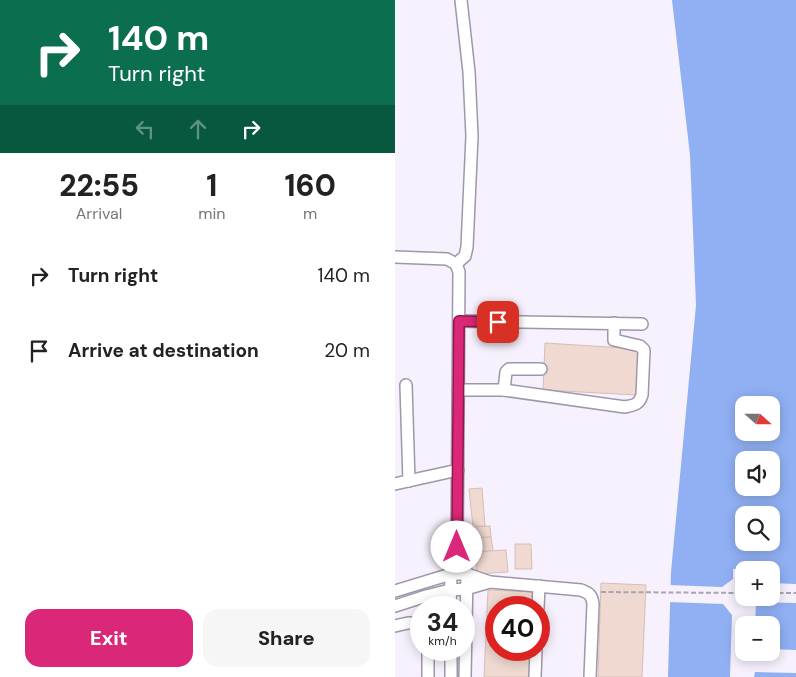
<!DOCTYPE html>
<html lang="en">
<head>
<meta charset="utf-8">
<style>
  :root { --surface:#fff; --page:#f6f6f6; --text:#222; --muted:#767676; --accent:#db2777 }
  body { margin:0; font-family:"DM Sans",sans-serif; background:var(--page); color:var(--text); height:100vh; display:flex; flex-direction:column; font-size:19px; white-space:nowrap }
  * { box-sizing:border-box; margin:0 }
  p { font-size:16px; color:var(--muted) }
  .icon { flex:none; width:28px; height:28px; fill:none; stroke:currentColor; stroke-width:2; stroke-linecap:round; stroke-linejoin:round }
  .map { position:relative; flex:1; overflow:hidden }
  .details { display:flex; flex-direction:column; background:var(--surface); width:395px }
  .details>* { flex:none }
  .guide { background:#0b6e4f; color:#fff; overflow:hidden }
  .needle { width:32px; rotate:111deg }
  .buttons { position:absolute; left:340px; top:396px; display:grid; gap:10px }
  .buttons a { display:grid; place-items:center; width:45px; height:45px; border-radius:10px; background:var(--surface); box-shadow:0 2px 12px #0003; font-size:25px }
  .speed { position:absolute; left:15px; top:596px; display:flex; gap:10px; font-size:25px; font-weight:700; text-align:center }
  .speed>* { display:grid; place-content:center; width:65px; height:65px; border-radius:50%; background:var(--surface); box-shadow:0 2px 12px #0003; line-height:1 }
  .speed small { font-size:12px; font-weight:400 }
  .speed .limit { border:8px solid #d22; background:#fff; color:#111 }
  .pin { position:absolute; display:grid; place-items:center; width:42px; height:42px; color:#fff; margin:-21px; border-radius:10px; box-shadow:0 2px 8px #0006 }
  .me { position:absolute; width:55px; margin:-28px; rotate:0deg; stroke-linejoin:round; filter:drop-shadow(0 0 4px #0008) }
  .turn { display:flex; align-items:center; gap:18px; height:105px; padding:0 25px; font-size:22px }
  .turn .icon { width:65px; height:65px; stroke-width:2.5 }
  .turn b { display:block; font-size:35px; line-height:42px }
  .lanes { display:flex; align-items:center; height:48px; padding:0 25px; background:#0003; justify-content:center; gap:25px; direction:ltr }
  .lanes .off { opacity:.35 }
  .eta { display:flex; justify-content:space-evenly; align-items:center; height:85px; text-align:center }
  .eta b { font-size:30px; font-weight:800; line-height:35px }
  .primary-button { display:flex; gap:10px; margin-top:auto; padding:10px 25px }
  .primary-button a { flex:1; height:58px; border-radius:15px; background:var(--accent); color:#fff; font-size:20px; font-weight:800; line-height:58px; text-align:center }
  .primary-button a+a { background:var(--page); color:var(--text) }
  ul { padding:0; list-style:none }
  li { display:flex; align-items:center; gap:15px; height:75px; padding:0 25px }
  li div { flex:1 }
  li b { display:block; font-size:19px }
  li em { font-style:normal }
  main { display:flex; flex:1; min-height:0 }
  .map>svg:first-child { display:block }
  .water { fill:#90b0f3; fill-rule:evenodd }
  .pier { fill:#f6f1fd }
  .building { fill:#efd9d0; stroke:#d5beb6 }
  .lines { fill:none; stroke-linecap:round; stroke-linejoin:round }
  .minor-casing { stroke:#9e97aa; stroke-width:14 }
  .path { stroke:#a9a5b0; stroke-width:2; stroke-dasharray:5 2.5; stroke-linecap:butt }
  .minor { stroke:#fff; stroke-width:11 }
  .route-casing { stroke:#8e194d; stroke-width:12 }
  .route { stroke:#db2777; stroke-width:9 }
</style>
</head>
<body>
<main>
<section class="details">
<div class="guide">
<div class="turn"><svg class="icon" aria-label="right" viewBox="0 0 24 24"><path d="M7 20v-9h11M14 6l5 5-5 5"/></svg><div><b>140 m</b>Turn right</div></div>
<div class="lanes"><svg class="icon off" aria-label="left" viewBox="0 0 24 24"><path d="M17 20v-9H6M10 6l-5 5 5 5"/></svg><svg class="icon off" aria-label="ahead" viewBox="0 0 24 24"><path d="M12 20V5M6 11l6-6 6 6"/></svg><svg class="icon" aria-label="right" viewBox="0 0 24 24"><path d="M7 20v-9h11M14 6l5 5-5 5"/></svg></div>
</div>
<div class="eta">
<div><b>22:55</b><p>Arrival</p></div>
<div><b>1</b><p>min</p></div>
<div><b>160</b><p>m</p></div>
</div>
<ul>
<li><svg class="icon" aria-label="right" viewBox="0 0 24 24"><path d="M7 20v-9h11M14 6l5 5-5 5"/></svg><div><b>Turn right</b></div><em>140 m</em></li>
<li><svg class="icon" aria-label="arrive" viewBox="0 0 24 24"><path d="M6 21V4h12l-3 4 3 4H6"/></svg><div><b>Arrive at destination</b></div><em>20 m</em></li>
</ul>
<div class="primary-button"><a>Exit</a><a>Share</a></div>
</section>
<div class="map">
<svg width="401" height="677" viewBox="0 0 401 677">
  <rect width="100%" height="100%" fill="#f6f1fd"/>
  <path class="water" d="M277,0H401V677H273L276,572L301,305L295,155ZM349,405H376V432H349ZM349,460H376V488H349ZM349,515H376V542H349ZM349,570H376V598H349ZM349,625H376V652H349Z"/>
  <polygon class="pier" points="338,569 361,569 349,570 349,598 376,598 376,583 401,584 401,603 361,602 360,625 349,625 349,652 376,652 376,649 401,650 401,673 360,672 359,677 335,677 337,615 328,604 273,602 273,585 327,587 338,579"/>
  <g class="building">
    <polygon points="150,343 245,349 242,395 148,390"/>
    <polygon points="87,488 90,526 78,527 74,489"/>
    <polygon points="95,526 96,537 79,538 78,527"/>
    <polygon points="96,537 98,551 80,552 79,538"/>
    <polygon points="120,544 136,544 137,569 120,569"/>
    <polygon points="111,550 113,572 82,574 80,552"/>
    <polygon points="206,583 251,585 247,677 203,677"/>
    <polygon points="93,590 139,592 139,608 101,608 101,650 137,650 135,677 89,677"/>
  </g>
  <g class="lines">
    <defs>
      <g id="minor">
        <polyline points="0,257 52,259 61,264 64,272 62,547 56,574 55,608"/>
        <polyline points="61,264 70,256 72,247 77,136 74,72 66,0"/>
        <polyline points="64,321 247,324"/>
        <polyline points="11,385 14,481"/>
        <polyline points="63,390 109,390 111,372 114,369 146,369"/>
        <path d="M109,390L230,407C239,405 244,405 247,395L249,350L245,346L219,340V323"/>
        <polyline points="0,484 63,470"/>
        <polyline points="62,547 72,574 70,677"/>
        <path d="M0,591L56,574H72L95,582L186,590C194,593 197,595 198,604L195,677"/>
        <polyline points="0,606 31,596 55,590 71,589 95,582"/>
        <polyline points="143,608 144,586"/>
        <polyline points="0,626 13,623 26,623"/>
        <polyline points="33,650 33,677"/>
        <polyline points="56,650 56,677"/>
        <polyline points="140,677 141,650"/>
      </g>
    </defs>
    <use href="#minor" class="minor-casing"/>
    <g class="path">
      <polyline points="206,592 349,593"/>
      <polyline points="376,593 401,593"/>
    </g>
    <use href="#minor" class="minor"/>
  </g>
  <g class="lines">
    <defs>
      <polyline id="route" points="62,547 64,321 103,322"/>
    </defs>
    <use href="#route" class="route-casing"/>
    <use href="#route" class="route"/>
  </g>
</svg>
<div class="buttons">
<a><svg class="needle" viewBox="-14 -14 28 28"><path d="M0-13l5 13h-10z" fill="#e53935"/><path d="M0 13l5-13h-10z" fill="#767676"/></svg></a>
<a><svg class="icon" aria-label="sound" viewBox="0 0 24 24"><path d="M4 9h4l5-4v14l-5-4H4zM17 9q2 3 0 6"/></svg></a>
<a><svg class="icon" aria-label="search" viewBox="0 0 24 24"><circle cx="10" cy="10" r="6"/><path d="M15 15l6 6"/></svg></a>
<a>+</a>
<a>−</a>
</div>
<div class="speed"><div>34<small>km/h</small></div><div class="limit">40</div></div>
<div class="pin" style="left:103px;top:322px;background:#d93025"><svg class="icon" aria-label="arrive" viewBox="0 0 24 24"><path d="M6 21V4h12l-3 4 3 4H6"/></svg></div>
<svg class="me" style="left:62px;top:547px" viewBox="-20 -20 40 40"><circle r="19" fill="#fff"/><path d="M0-13L10 11 0 6-10 11z" fill="#db2777"/></svg>
</div>
</main>
</body>
</html>
